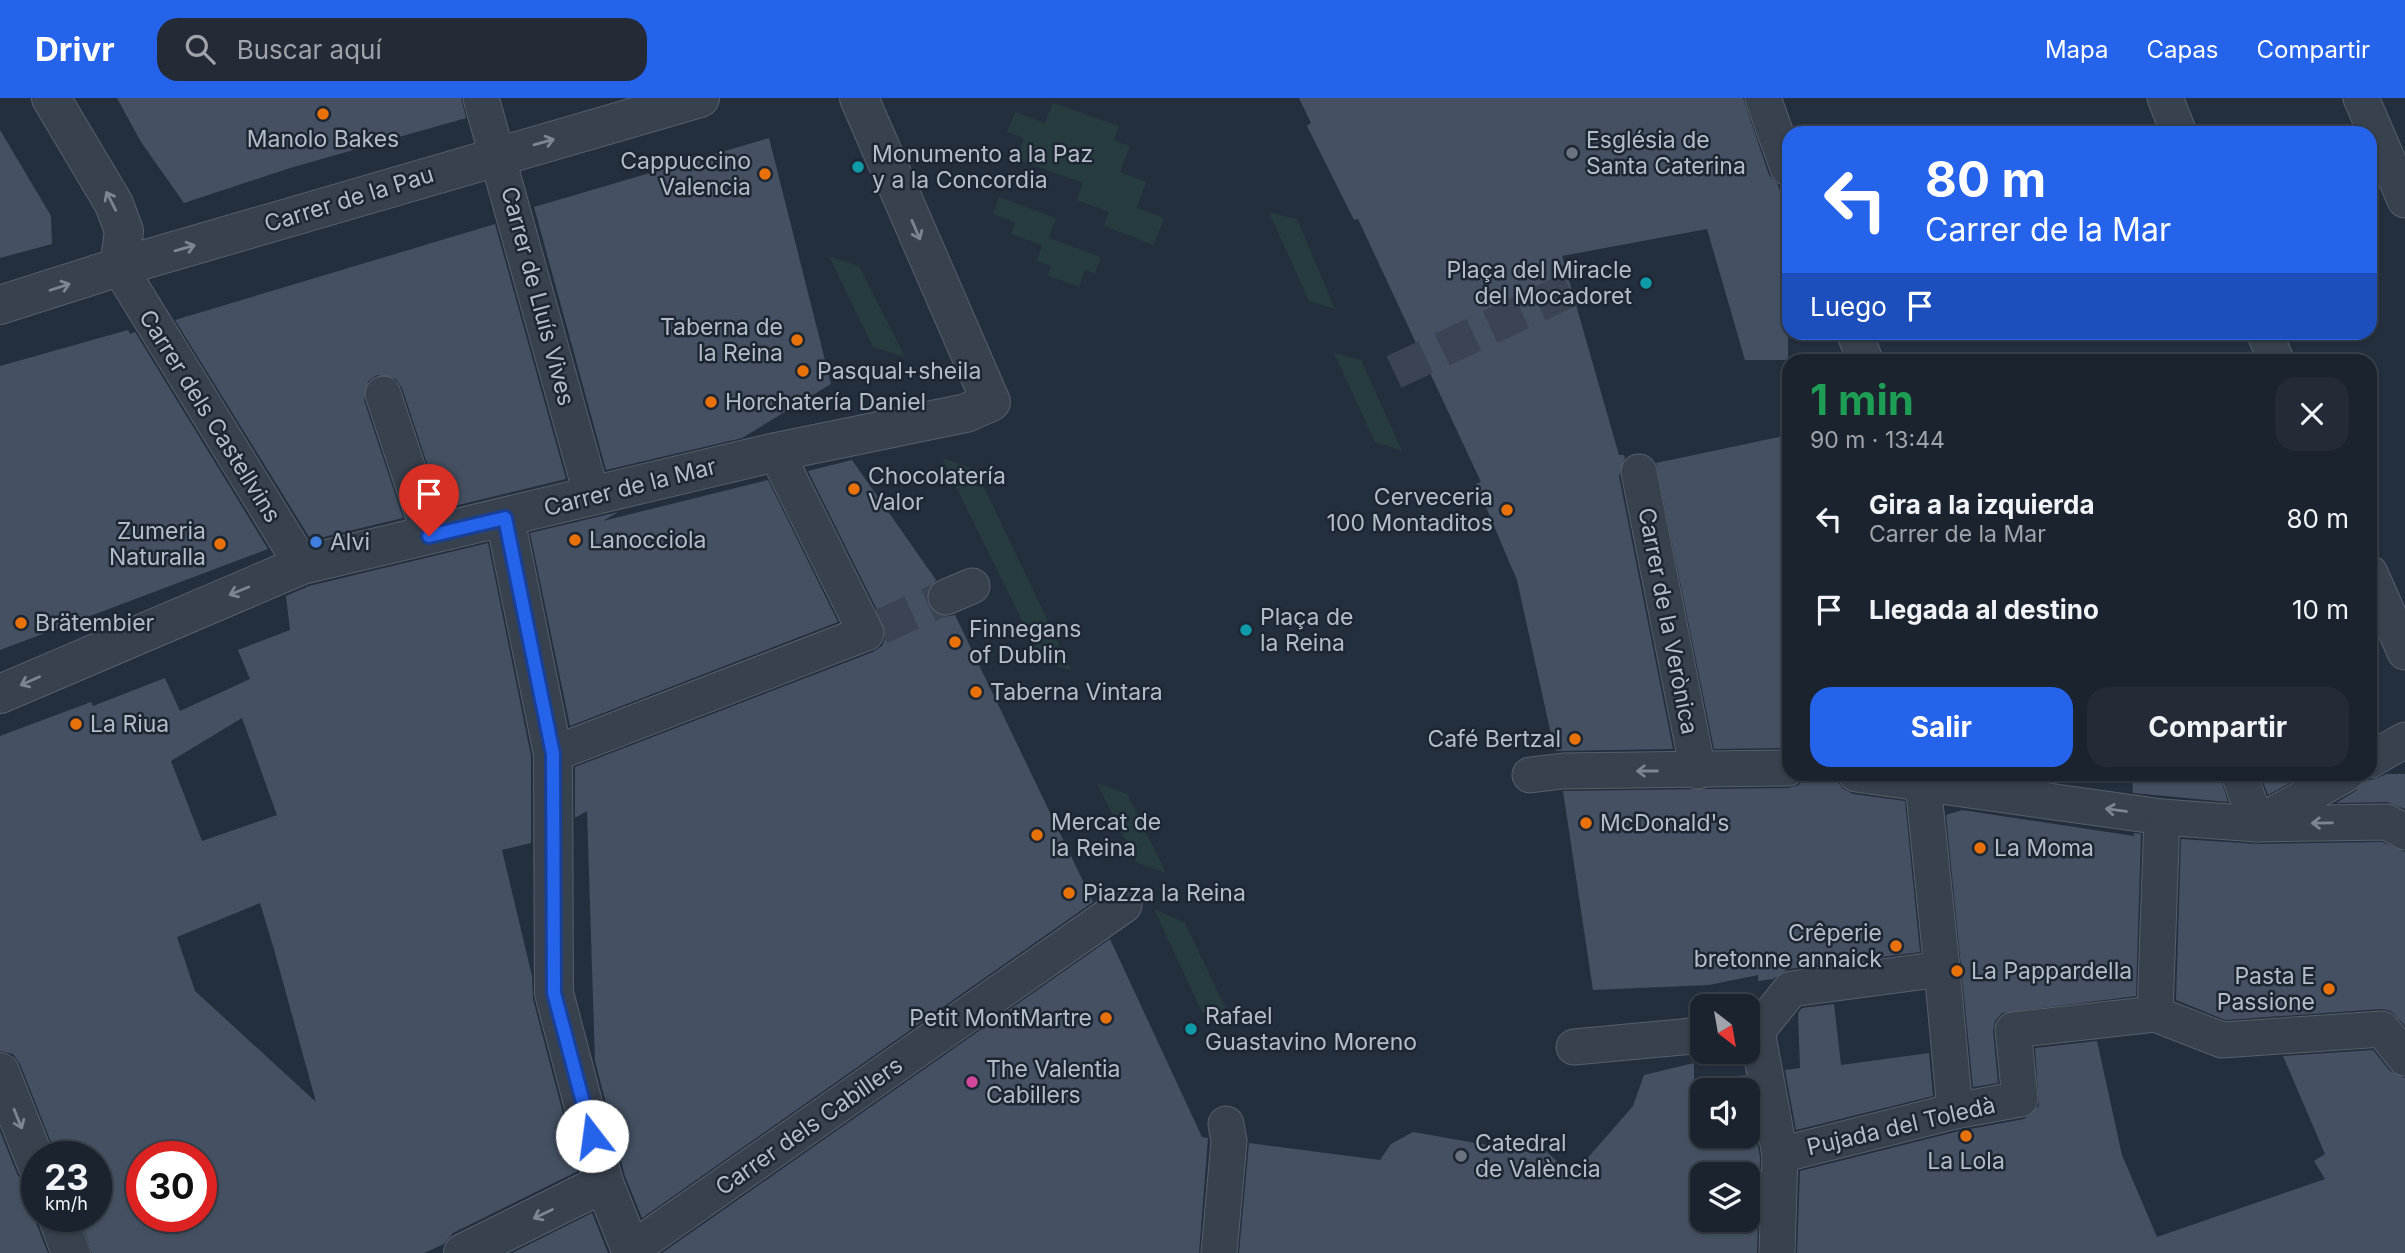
<!DOCTYPE html>
<html lang="es">
<head>
<meta charset="utf-8">
<style>
  :root { --surface:#1b232e; --page:#242b36; --text:#f1f3f6; --muted:#a0a4aa; --line:#39404a; --accent:#2563eb }
  body { margin:0; font-family:Inter,sans-serif; background:var(--page); color:var(--text); height:100vh; display:flex; flex-direction:column; font-size:26px; white-space:nowrap }
  * { box-sizing:border-box; margin:0 }
  p { font-size:23px; color:var(--muted) }
  .icon { flex:none; width:38px; height:38px; fill:none; stroke:currentColor; stroke-width:2; stroke-linecap:round; stroke-linejoin:round }
  .map { position:relative; flex:1; overflow:hidden }
  .details { position:absolute; left:1782px; top:256px; width:595px; height:427px; display:flex; flex-direction:column; background:var(--surface); border-radius:21px; box-shadow:0 2px 5px #0004,0 0 0 2px var(--line) }
  .details>* { flex:none }
  .top-card { position:absolute; left:1782px; top:28px; width:595px; height:214px; border-radius:21px; box-shadow:0 2px 5px #0004,0 0 0 2px var(--line); background:#2563eb; color:#fff; overflow:hidden }
  .needle { width:46px; rotate:149deg }
  .tools { position:absolute; left:1690px; top:896px; display:grid; gap:14px }
  .tools a { display:grid; place-items:center; width:70px; height:70px; border-radius:14px; background:var(--surface); box-shadow:0 2px 5px #0004,0 0 0 2px var(--line); font-size:35px }
  .speed { position:absolute; left:21px; top:1043px; display:flex; gap:14px; font-size:35px; font-weight:700; text-align:center }
  .speed>* { display:grid; place-content:center; width:91px; height:91px; border-radius:50%; background:var(--surface); box-shadow:0 2px 5px #0004,0 0 0 2px var(--line); line-height:1 }
  .speed small { font-size:18px; font-weight:400 }
  .speed .limit { border:10px solid #d22; background:#fff; color:#111 }
  .pin { position:absolute; display:grid; place-items:center; width:60px; height:60px; color:#fff; margin:-72px -30px; border-radius:50% 50% 50% 0; rotate:-45deg; box-shadow:0 0 7px #0007 }
  .pin .icon { rotate:45deg }
  .me { position:absolute; width:77px; margin:-38px; rotate:345deg; stroke-linejoin:round; filter:drop-shadow(0 0 5px #0008) }
  .turn { display:flex; align-items:center; gap:24px; height:147px; padding:0 28px; font-size:32px }
  .turn .icon { width:91px; height:91px; stroke-width:2.5 }
  .turn b { display:block; font-size:49px; line-height:60px }
  .then { display:flex; align-items:center; height:66px; padding:0 28px; background:#0003; gap:14px; font-size:26px }
  .round { display:grid; place-items:center; flex:none; width:74px; height:74px; border-radius:21px; background:var(--page) }
  .overview { display:flex; align-items:center; justify-content:space-between; height:119px; padding:0 28px }
  h1 { font-size:42px; font-weight:700; line-height:52px; color:#1e9e55 }
  .button { display:flex; gap:14px; margin-top:auto; padding:14px 28px }
  .button a { flex:1; height:80px; border-radius:21px; background:var(--accent); color:#fff; font-size:28px; font-weight:700; line-height:80px; text-align:center }
  .button a+a { background:var(--page); color:var(--text) }
  ul { padding:0; list-style:none }
  li { display:flex; align-items:center; gap:21px; height:91px; padding:0 28px }
  li div { flex:1 }
  li b { display:block; font-size:26px }
  li em { font-style:normal }
  header { display:flex; align-items:center; gap:42px; box-sizing:border-box; height:98px; padding:0 35px; background:var(--accent); color:#fff }
  header strong { font-size:33px }
  nav { display:flex; gap:38px; margin-inline-start:auto; font-size:24px }
  .search { width:490px; height:63px; background:var(--page); display:flex; align-items:center; gap:18px; box-sizing:border-box; padding:0 24px; border-radius:21px; color:var(--muted); font-size:26px }
  .map>svg:first-child { display:block }
  .green { fill:#263c3f }
  .building { fill:#455162; fill-rule:evenodd }
  .lines { fill:none; stroke-linecap:round; stroke-linejoin:round }
  .pedestrian-tunnel { stroke:#3a4453; stroke-width:35; stroke-dasharray:35 18; stroke-linecap:butt }
  .pedestrian-casing { stroke:#565f6c; stroke-width:37 }
  .minor-casing { stroke:#565f6c; stroke-width:40 }
  .tertiary-casing { stroke:#565f6c; stroke-width:40 }
  .pedestrian { stroke:#38414e; stroke-width:35 }
  .minor { stroke:#38414e; stroke-width:38 }
  .tertiary { stroke:#38414e; stroke-width:38 }
  .oneway { stroke:#7c8592 }
  .route-casing { stroke:#184099; stroke-width:18 }
  .route { stroke:#2563eb; stroke-width:12 }
  .food-dot { fill:#e8710a; stroke:#1d2633; stroke-width:2.5 }
  .worship-dot { fill:#6b7280; stroke:#1d2633; stroke-width:2.5 }
  .culture-dot { fill:#0f9aa8; stroke:#1d2633; stroke-width:2.5 }
  .shop-dot { fill:#3f7fe0; stroke:#1d2633; stroke-width:2.5 }
  .hotel-dot { fill:#d1479c; stroke:#1d2633; stroke-width:2.5 }
  .labels { text-anchor:middle; dominant-baseline:central; stroke-width:5; stroke-linejoin:round; paint-order:stroke }
  .poi-label { font-size:23px; fill:#b4bcc9; stroke:#1d2633; text-anchor:start }
  .street-label { font-size:23px; fill:#b4bcc9; stroke:#1d2633 }
</style>
</head>
<body>
<header>
<strong>Drivr</strong>
<div class="search"><svg class="icon" aria-label="search" viewBox="0 0 24 24"><circle cx="10" cy="10" r="6"/><path d="M15 15l6 6"/></svg>Buscar aquí</div>
<nav><a>Mapa</a><a>Capas</a><a>Compartir</a></nav>
</header>
<div class="map">
<svg width="2405" height="1155" viewBox="0 0 2405 1155">
  <rect width="100%" height="100%" fill="#242f3e"/>
  <g class="green">
    <polygon points="1053,5 1119,28 1114,42 1130,48 1120,74 1146,84 1137,110 1164,120 1154,147 1104,128 1109,114 1077,102 1083,85 1016,61 1024,40 1007,34 1015,14 1045,25"/>
    <polygon points="999,99 1056,120 1049,140 1101,159 1095,175 1085,172 1079,189 1048,178 1051,168 1037,163 1042,147 1011,136 1015,124 993,116"/>
    <polygon points="1269,114 1297,121 1335,211 1309,203"/>
    <polygon points="829,158 859,168 905,259 873,249"/>
    <polygon points="1334,255 1361,262 1402,353 1375,344"/>
    <polygon points="942,360 975,371 1072,573 1042,563"/>
    <polygon points="1097,685 1127,696 1166,775 1137,765"/>
    <polygon points="1154,811 1185,825 1232,924 1202,914"/>
  </g>
  <g class="building">
    <polygon points="117,0 461,0 466,20 290,70 184,105 141,44"/>
    <polygon points="1299,0 1743,0 1769,77 1778,87 1788,117 1788,262 1745,262 1707,131 1562,158 1619,357 1624,357 1625,360 1619,378 1673,651 1557,653 1554,650 1517,482 1476,386 1481,384 1358,121 1354,122 1307,28 1311,25"/>
    <polygon points="0,32 51,118 52,146 0,160"/>
    <polygon points="769,40 831,286 742,340 606,372 534,109"/>
    <polygon points="495,126 566,381 442,411 402,290 396,281 377,277 368,283 364,302 403,420 311,442 175,222"/>
    <polygon points="128,232 130,236 135,234 268,451 0,552 0,268"/>
    <polygon points="1788,337 1788,650 1714,651 1656,365"/>
    <polygon points="852,362 936,482 926,496 928,507 943,519 955,517 1093,804 642,1120 625,1078 595,963 587,713 575,720 575,669 873,554 882,548 886,538 884,526 808,373"/>
    <polygon points="768,382 838,524 570,628 530,435 618,414 603,423"/>
    <path d="M488,445L531,658V745L502,752L532,878L533,901L578,1073L453,1135L444,1146L424,1155H92L80,1118H96V1059H57L20,966L13,956L0,953V638L91,604L93,608L165,580L180,613L250,581L238,552L290,532L286,498L309,488ZM242,620L277,717L202,743L171,663ZM260,805L273,848L316,1004L195,893L177,839ZM142,1059H201V1118H142Z"/>
    <polygon points="2132,676 2219,676 2228,704 2133,695"/>
    <polygon points="2260,676 2306,676 2268,697"/>
    <polygon points="2387,676 2405,676 2405,711 2387,704 2336,705 2356,693 2365,681 2371,682"/>
    <polygon points="1806,677 1836,681 1843,691 1853,696 1905,703 1920,854 1788,871 1773,881 1758,883 1758,877 1709,887 1593,892 1563,693 1788,690 1799,687"/>
    <polygon points="1962,712 2134,738 2134,735 2141,736 2136,898 2002,915 1995,923 1993,933 1998,985 1973,989 1946,717"/>
    <polygon points="2181,741 2257,746 2382,744 2405,754 2405,928 2391,913 2381,911 2225,922 2176,902"/>
    <polygon points="1110,841 1202,1039 1208,1040 1199,1155 662,1155"/>
    <polygon points="1834,906 1841,967 1929,955 1933,998 1796,1032 1785,972 1800,970 1798,915 1802,910"/>
    <polygon points="2097,943 2122,1057 2157,1139 2325,1081 2314,1063 2325,1056 2283,958 2373,952 2390,973 2405,980 2405,1155 1797,1155 1800,1073 1959,1033 2024,1021 2039,1008 2035,950"/>
    <path d="M1694,965V984L1745,977L1748,992H1703V1038H1748V996L1760,1059L1757,1155H1239L1249,1045L1380,1062L1391,1046L1413,1034L1527,1054L1536,1043L1572,1078L1633,1008L1644,977ZM1703,1076H1748V1122H1703Z"/>
    <polygon points="0,1033 17,1076 24,1085 37,1088 36,1125 48,1155 0,1155"/>
    <polygon points="592,1115 608,1155 512,1155"/>
  </g>
  <g class="lines">
    <g class="pedestrian-tunnel">
      <polyline points="1394,274 1571,191"/>
      <polyline points="880,529 946,499"/>
    </g>
    <defs>
      <g id="pedestrian">
        <polyline points="481,0 592,398"/>
        <polyline points="1763,0 1788,70"/>
        <polyline points="2165,0 2179,35"/>
        <polyline points="2361,0 2405,102"/>
        <polyline points="119,169 302,467"/>
        <polyline points="1854,234 1865,262"/>
        <polyline points="2264,234 2276,262"/>
        <polyline points="383,296 430,438"/>
        <polyline points="1639,374 1698,673"/>
        <polyline points="2370,475 2405,554"/>
        <polyline points="946,499 972,488"/>
        <polyline points="553,656 866,535 776,354"/>
        <polyline points="2370,662 2405,642"/>
        <polyline points="1856,676 2162,719 2257,726 2387,724 2405,734"/>
        <polyline points="2239,676 2257,726"/>
        <polyline points="1530,677 1563,673 1788,670"/>
        <polyline points="2260,724 2346,676"/>
        <polyline points="1942,871 1955,1013"/>
        <polyline points="2155,916 2162,719"/>
        <polyline points="1757,933 1780,1057 1777,1155"/>
        <polyline points="1748,934 1757,933 1791,891 1942,871 1923,686"/>
        <polyline points="1574,949 1703,937"/>
        <polyline points="1780,1057 1955,1013 2020,1001 2013,932 2155,916 2222,942 2382,931 2405,960"/>
        <polyline points="631,1152 1124,807"/>
        <polyline points="1219,1155 1229,1043 1226,1026"/>
      </g>
      <g id="minor">
        <polyline points="51,0 114,106 124,133 119,169 700,0"/>
        <polyline points="505,420 553,656 554,895 604,1085 632,1155"/>
        <polyline points="0,596 302,467 776,354 966,315 991,304 859,0"/>
        <polyline points="0,974 37,1067"/>
        <polyline points="57,1118 71,1155"/>
        <polyline points="463,1155 604,1085"/>
      </g>
      <polyline id="tertiary" points="0,207 119,169"/>
    </defs>
    <use href="#pedestrian" class="pedestrian-casing"/>
    <use href="#minor" class="minor-casing"/>
    <use href="#tertiary" class="tertiary-casing"/>
    <use href="#pedestrian" class="pedestrian"/>
    <use href="#minor" class="minor"/>
    <use href="#tertiary" class="tertiary"/>
  </g>
  <defs><path id="oneway-shaft" d="M-6 0H5M1.5-3L5.5 0L1.5 3" fill="none" stroke-width="1.6" stroke-linecap="round" stroke-linejoin="round" transform="scale(1.75)"/></defs>
  <g class="oneway">
    <use href="#oneway-shaft" transform="translate(544 44) rotate(-16)"/>
    <use href="#oneway-shaft" transform="translate(111 103) rotate(-117)"/>
    <use href="#oneway-shaft" transform="translate(916 132) rotate(67)"/>
    <use href="#oneway-shaft" transform="translate(185 150) rotate(-16)"/>
    <use href="#oneway-shaft" transform="translate(60 189) rotate(-18)"/>
    <use href="#oneway-shaft" transform="translate(239 493) rotate(158)"/>
    <use href="#oneway-shaft" transform="translate(30 583) rotate(156)"/>
    <use href="#oneway-shaft" transform="translate(1647 673) rotate(180)"/>
    <use href="#oneway-shaft" transform="translate(2116 712) rotate(-172)"/>
    <use href="#oneway-shaft" transform="translate(2322 725) rotate(179)"/>
    <use href="#oneway-shaft" transform="translate(18 1021) rotate(68)"/>
    <use href="#oneway-shaft" transform="translate(543 1116) rotate(154)"/>
  </g>
  <g class="lines">
    <defs>
      <polyline id="route" points="429,438 505,420 553,656 554,895 592,1038"/>
    </defs>
    <use href="#route" class="route-casing"/>
    <use href="#route" class="route"/>
  </g>
  <g class="food-dot">
    <circle cx="323" cy="16" r="7"/>
    <circle cx="765" cy="76" r="7"/>
    <circle cx="797" cy="242" r="7"/>
    <circle cx="803" cy="273" r="7"/>
    <circle cx="711" cy="304" r="7"/>
    <circle cx="854" cy="391" r="7"/>
    <circle cx="1507" cy="412" r="7"/>
    <circle cx="575" cy="442" r="7"/>
    <circle cx="220" cy="446" r="7"/>
    <circle cx="21" cy="525" r="7"/>
    <circle cx="955" cy="544" r="7"/>
    <circle cx="976" cy="594" r="7"/>
    <circle cx="76" cy="626" r="7"/>
    <circle cx="1575" cy="641" r="7"/>
    <circle cx="1586" cy="725" r="7"/>
    <circle cx="1037" cy="737" r="7"/>
    <circle cx="1980" cy="750" r="7"/>
    <circle cx="1069" cy="795" r="7"/>
    <circle cx="1896" cy="848" r="7"/>
    <circle cx="1957" cy="873" r="7"/>
    <circle cx="2329" cy="891" r="7"/>
    <circle cx="1106" cy="920" r="7"/>
    <circle cx="1966" cy="1038" r="7"/>
  </g>
  <g class="worship-dot">
    <circle cx="1572" cy="55" r="7"/>
    <circle cx="1461" cy="1058" r="7"/>
  </g>
  <g class="culture-dot">
    <circle cx="858" cy="69" r="7"/>
    <circle cx="1646" cy="185" r="7"/>
    <circle cx="1246" cy="532" r="7"/>
    <circle cx="1191" cy="931" r="7"/>
  </g>
  <circle class="shop-dot" cx="316" cy="444" r="7"/>
  <circle class="hotel-dot" cx="972" cy="984" r="7"/>
  <g class="labels">
    <g class="poi-label">
      <text x="323" y="41" text-anchor="middle">Manolo Bakes</text>
      <text x="1586" y="42">Església de<tspan x="1586" dy="26">Santa Caterina</tspan></text>
      <text x="872" y="56">Monumento a la Paz<tspan x="872" dy="26">y a la Concordia</tspan></text>
      <text x="751" y="63" text-anchor="end">Cappuccino<tspan x="751" dy="26">Valencia</tspan></text>
      <text x="1632" y="172" text-anchor="end">Plaça del Miracle<tspan x="1632" dy="26">del Mocadoret</tspan></text>
      <text x="783" y="229" text-anchor="end">Taberna de<tspan x="783" dy="26">la Reina</tspan></text>
      <text x="817" y="273">Pasqual+sheila</text>
      <text x="725" y="304">Horchatería Daniel</text>
      <text x="868" y="378">Chocolatería<tspan x="868" dy="26">Valor</tspan></text>
      <text x="1493" y="399" text-anchor="end">Cerveceria<tspan x="1493" dy="26">100 Montaditos</tspan></text>
      <text x="206" y="433" text-anchor="end">Zumeria<tspan x="206" dy="26">Naturalla</tspan></text>
      <text x="589" y="442">Lanocciola</text>
      <text x="330" y="444">Alvi</text>
      <text x="1260" y="519">Plaça de<tspan x="1260" dy="26">la Reina</tspan></text>
      <text x="35" y="525">Brätembier</text>
      <text x="969" y="531">Finnegans<tspan x="969" dy="26">of Dublin</tspan></text>
      <text x="990" y="594">Taberna Vintara</text>
      <text x="90" y="626">La Riua</text>
      <text x="1561" y="641" text-anchor="end">Café Bertzal</text>
      <text x="1051" y="724">Mercat de<tspan x="1051" dy="26">la Reina</tspan></text>
      <text x="1600" y="725">McDonald's</text>
      <text x="1994" y="750">La Moma</text>
      <text x="1083" y="795">Piazza la Reina</text>
      <text x="1882" y="835" text-anchor="end">Crêperie<tspan x="1882" dy="26">bretonne annaick</tspan></text>
      <text x="1971" y="873">La Pappardella</text>
      <text x="2315" y="878" text-anchor="end">Pasta E<tspan x="2315" dy="26">Passione</tspan></text>
      <text x="1205" y="918">Rafael<tspan x="1205" dy="26">Guastavino Moreno</tspan></text>
      <text x="1092" y="920" text-anchor="end">Petit MontMartre</text>
      <text x="986" y="971">The Valentia<tspan x="986" dy="26">Cabillers</tspan></text>
      <text x="1475" y="1045">Catedral<tspan x="1475" dy="26">de València</tspan></text>
      <text x="1966" y="1063" text-anchor="middle">La Lola</text>
    </g>
    <g class="street-label">
      <text transform="translate(349 101) rotate(-17)">Carrer de la Pau</text>
      <text transform="translate(538 198) rotate(75)">Carrer de Lluís Vives</text>
      <text transform="translate(210 318) rotate(58)">Carrer dels Castellvins</text>
      <text transform="translate(630 389) rotate(-14)">Carrer de la Mar</text>
      <text transform="translate(1668 523) rotate(79)">Carrer de la Verònica</text>
      <text transform="translate(809 1028) rotate(-35)">Carrer dels Cabillers</text>
      <text transform="translate(1901 1028) rotate(-13)">Pujada del Toledà</text>
    </g>
  </g>
</svg>
<div class="tools">
<a><svg class="needle" viewBox="-14 -14 28 28"><path d="M0-13l5 13h-10z" fill="#e53935"/><path d="M0 13l5-13h-10z" fill="#a0a4aa"/></svg></a>
<a><svg class="icon" aria-label="sound" viewBox="0 0 24 24"><path d="M4 9h4l5-4v14l-5-4H4zM17 9q2 3 0 6"/></svg></a>
<a><svg class="icon" aria-label="layers" viewBox="0 0 24 24"><path d="M12 4l9 5-9 5-9-5zM3 14l9 5 9-5"/></svg></a>
</div>
<div class="speed"><div>23<small>km/h</small></div><div class="limit">30</div></div>
<div class="pin" style="left:429px;top:438px;background:#d93025"><svg class="icon" aria-label="arrive" viewBox="0 0 24 24"><path d="M6 21V4h12l-3 4 3 4H6"/></svg></div>
<svg class="me" style="left:592px;top:1038px" viewBox="-20 -20 40 40"><circle r="19" fill="#fff"/><path d="M0-13L10 11 0 6-10 11z" fill="#2563eb"/></svg>
<div class="top-card">
<div class="turn"><svg class="icon" aria-label="left" viewBox="0 0 24 24"><path d="M17 20v-9H6M10 6l-5 5 5 5"/></svg><div><b>80 m</b>Carrer de la Mar</div></div>
<div class="then">Luego<svg class="icon" aria-label="arrive" viewBox="0 0 24 24"><path d="M6 21V4h12l-3 4 3 4H6"/></svg></div>
</div>
<section class="details">
<div class="overview"><div><h1>1 min</h1><p>90 m · 13:44</p></div><a class="round"><svg class="icon" aria-label="close" viewBox="0 0 24 24"><path d="M6 6l12 12M18 6L6 18"/></svg></a></div>
<ul>
<li><svg class="icon" aria-label="left" viewBox="0 0 24 24"><path d="M17 20v-9H6M10 6l-5 5 5 5"/></svg><div><b>Gira a la izquierda</b><p>Carrer de la Mar</p></div><em>80 m</em></li>
<li><svg class="icon" aria-label="arrive" viewBox="0 0 24 24"><path d="M6 21V4h12l-3 4 3 4H6"/></svg><div><b>Llegada al destino</b></div><em>10 m</em></li>
</ul>
<div class="button"><a>Salir</a><a>Compartir</a></div>
</section>
</div>
</body>
</html>
